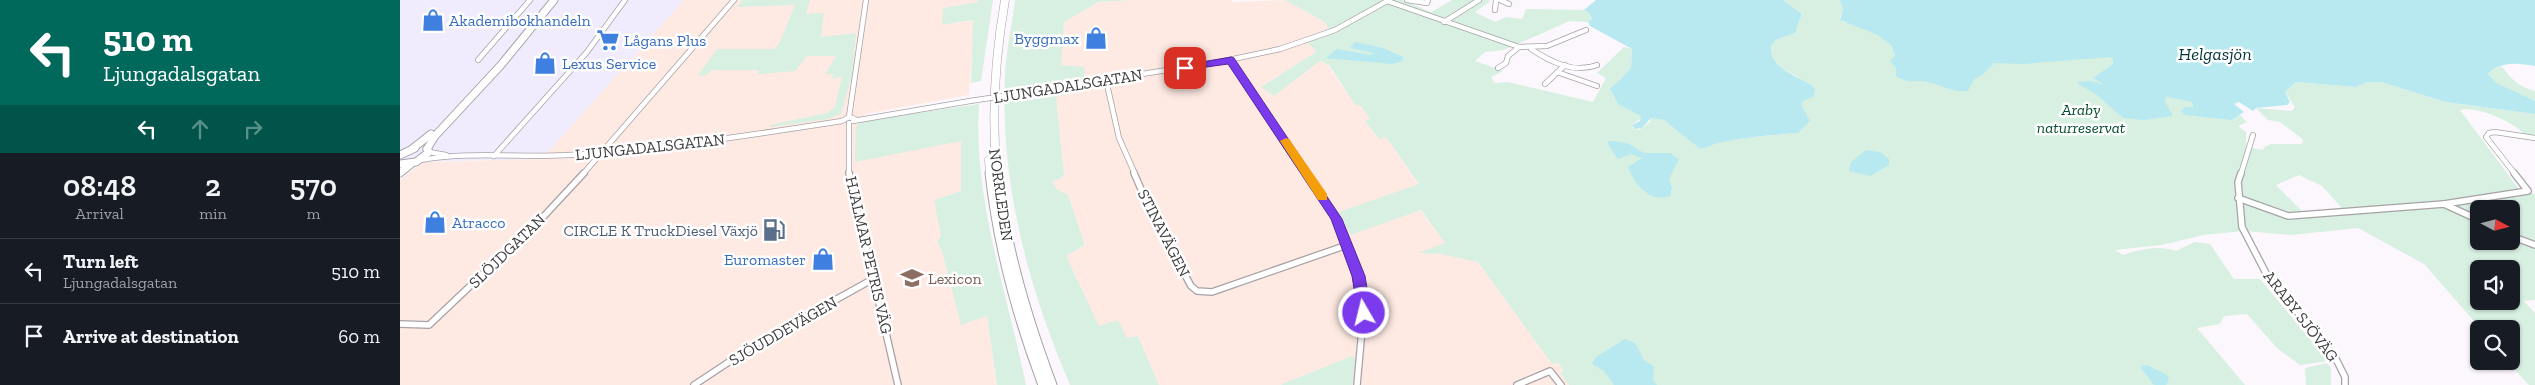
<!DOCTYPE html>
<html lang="en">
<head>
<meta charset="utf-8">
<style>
  :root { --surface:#171b24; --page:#20242c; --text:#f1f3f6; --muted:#9ea1a6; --line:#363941 }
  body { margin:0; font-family:"Zilla Slab",serif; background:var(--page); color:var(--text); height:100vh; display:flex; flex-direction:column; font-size:19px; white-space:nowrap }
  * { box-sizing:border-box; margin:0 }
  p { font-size:16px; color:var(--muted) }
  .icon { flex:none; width:28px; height:28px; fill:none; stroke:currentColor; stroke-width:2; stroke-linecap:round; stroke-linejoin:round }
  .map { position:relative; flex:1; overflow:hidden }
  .sheet { display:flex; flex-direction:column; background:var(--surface); width:400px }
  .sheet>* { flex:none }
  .hud { background:#00695c; color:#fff; overflow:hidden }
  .needle { width:32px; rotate:97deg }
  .fabs { position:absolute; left:2070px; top:200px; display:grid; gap:10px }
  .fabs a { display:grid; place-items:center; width:50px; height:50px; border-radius:8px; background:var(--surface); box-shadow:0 1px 4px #0004; font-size:25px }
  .pin { position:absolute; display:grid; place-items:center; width:42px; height:42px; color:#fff; margin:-21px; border-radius:10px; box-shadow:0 2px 8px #0006 }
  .me { position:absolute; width:55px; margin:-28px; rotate:352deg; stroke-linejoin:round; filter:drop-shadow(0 0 4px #0008) }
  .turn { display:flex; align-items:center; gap:18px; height:105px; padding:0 20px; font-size:22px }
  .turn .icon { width:65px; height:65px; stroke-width:2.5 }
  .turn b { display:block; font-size:35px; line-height:42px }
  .lanes { display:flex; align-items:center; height:48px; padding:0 20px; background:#0003; justify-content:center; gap:25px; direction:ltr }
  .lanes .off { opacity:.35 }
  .eta { display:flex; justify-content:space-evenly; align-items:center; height:85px; text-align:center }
  .eta b { font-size:30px; font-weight:600; line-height:35px }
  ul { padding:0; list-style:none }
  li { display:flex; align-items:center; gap:15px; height:65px; padding:0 20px; border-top:1px solid var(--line) }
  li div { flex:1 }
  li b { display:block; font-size:19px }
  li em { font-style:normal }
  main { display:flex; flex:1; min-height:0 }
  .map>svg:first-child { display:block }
  .commercial { fill:#f0ecfe }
  .industrial { fill:#feeae3 }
  .green { fill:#d7f0e1; fill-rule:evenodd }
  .water { fill:#b8e9f0 }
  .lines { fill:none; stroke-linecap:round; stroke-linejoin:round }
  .minor-far1-casing { stroke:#a7a2a6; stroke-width:6 }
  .minor-casing { stroke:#a7a2a6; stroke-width:8 }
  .secondary-casing { stroke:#a7a2a6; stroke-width:9 }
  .trunk-far1-casing { stroke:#a7a2a6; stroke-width:9 }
  .trunk-casing { stroke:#a7a2a6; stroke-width:11 }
  .minor-far1 { stroke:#fff; stroke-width:4.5 }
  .minor { stroke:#fff; stroke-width:5.5 }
  .secondary { stroke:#fff; stroke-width:7 }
  .trunk-far1 { stroke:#fff; stroke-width:8 }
  .trunk { stroke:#fff; stroke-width:9 }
  .minor-bridge-casing { stroke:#a7a2a6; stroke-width:6; stroke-linecap:butt }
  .minor-bridge { stroke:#fff; stroke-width:4.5 }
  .route { fill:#7c3aed; stroke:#51269a }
  .slow { fill:#f59e0b }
  .labels { text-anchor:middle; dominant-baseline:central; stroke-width:5; stroke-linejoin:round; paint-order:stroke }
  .shop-label { font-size:16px; fill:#366cbe; stroke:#fff; text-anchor:start }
  .street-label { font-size:16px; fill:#3e3c3e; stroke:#fff }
  .park-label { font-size:16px; font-style:italic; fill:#054c30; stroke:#fff }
  .service-label { font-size:16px; fill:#4e5e75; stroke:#fff; text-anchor:end }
  .education-label { font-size:16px; fill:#785e54; stroke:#fff; text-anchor:start }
  .water-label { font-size:18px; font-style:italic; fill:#05353a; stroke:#fff }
</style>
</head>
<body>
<main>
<section class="sheet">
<div class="hud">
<div class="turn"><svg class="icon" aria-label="left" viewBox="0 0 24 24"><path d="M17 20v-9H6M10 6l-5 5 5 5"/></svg><div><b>510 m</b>Ljungadalsgatan</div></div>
<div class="lanes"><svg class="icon" aria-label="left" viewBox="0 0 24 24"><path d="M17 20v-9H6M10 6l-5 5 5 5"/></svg><svg class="icon off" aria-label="ahead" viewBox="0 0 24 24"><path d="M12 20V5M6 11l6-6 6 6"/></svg><svg class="icon off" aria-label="right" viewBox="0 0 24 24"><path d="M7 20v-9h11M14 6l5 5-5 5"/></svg></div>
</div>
<div class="eta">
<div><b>08:48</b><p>Arrival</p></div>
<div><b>2</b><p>min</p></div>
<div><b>570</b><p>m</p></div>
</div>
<ul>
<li><svg class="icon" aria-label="left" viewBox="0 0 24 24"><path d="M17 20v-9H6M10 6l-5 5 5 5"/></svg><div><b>Turn left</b><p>Ljungadalsgatan</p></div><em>510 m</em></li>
<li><svg class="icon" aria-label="arrive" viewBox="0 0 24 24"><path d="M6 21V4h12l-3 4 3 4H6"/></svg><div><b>Arrive at destination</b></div><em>60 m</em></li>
</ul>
</section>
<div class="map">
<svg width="2135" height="385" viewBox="0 0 2135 385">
  <rect width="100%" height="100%" fill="#fcf7fc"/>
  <polygon class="commercial" points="0,0 284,0 142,159 0,162"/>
  <g class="industrial">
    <polygon points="284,0 578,0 577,2 543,8 543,25 574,20 569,95 465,114 455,161 561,140 561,191 535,200 541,236 537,241 542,251 561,324 587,316 597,385 0,385 0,180 23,162 142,159"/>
    <polygon points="731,0 831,0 833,2 885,0 923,21 930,28 906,39 916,52 861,87 874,96 920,61 928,65 956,106 960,105 970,119 966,121 978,138 986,137 1019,185 939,212 951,234 1020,210 1045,243 1019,253 1040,254 1078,262 1152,364 1158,363 1164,371 1160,373 1169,385 952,385 952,356 880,385 759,385 738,336 727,339 699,327 666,256 685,245 668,195 657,189 652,182 664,176 656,97 664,22 699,2"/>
  </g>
  <g class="green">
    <polygon points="343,0 410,0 406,14 424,13 421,37 456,33 452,75 441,114 428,119 370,127 370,125 427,113 435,107 442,77 431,79 434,74 425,74 436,56 407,56 395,71 358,74 359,70 312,70 305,76 298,75 317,49 375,49 380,42 395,5 337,7"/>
    <polygon points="578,0 593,0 581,81 571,83 573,20 542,25 543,8 577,2"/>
    <path d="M615,0H732L699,2L664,22L661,65L685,67L684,87L656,97L664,176L652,182L657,189L668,195L685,245L666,256L699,326L718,320L727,338L738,336L759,385H670C628,287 600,183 605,75C606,50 612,25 615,0Z"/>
    <path d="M885,0H1002L1031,12L1052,0H1087L1091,1L1075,12L1095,22L1106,17L1122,19L1126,9L1184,10L1190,14L1192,19L1188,22L1170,21L1104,50L1085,52L1075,61L1103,71L1091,77L1095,83L1108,82L1193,102L1206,78L1197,73L1224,47L1232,49L1231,68L1221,78L1218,84L1235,112L1241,116V119L1232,124L1234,129L1239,130L1250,122L1251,118L1264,120L1300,149C1307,148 1311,144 1318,142C1345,138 1371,135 1398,133L1396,117L1398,77C1384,70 1370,63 1371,46L1376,40L1395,33L1402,14L1383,0H1441L1443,9L1440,17L1443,22C1458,25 1481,32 1491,45C1493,48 1494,53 1495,57L1677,14L1728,24L1832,120L1840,115L1847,122L1838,126L1846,132V147L1863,150L1864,147L1871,144H1902L1903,140L1900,137L1880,122L1868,120L1856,108L1892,111L1895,107L1885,92L1896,82L1956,87L1967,82H1981L2044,102L2135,114V140C2126,139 2123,132 2116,127C2103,118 2075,106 2060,110L2121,192L2135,194V300L2124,301L2135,313V385H2129L2107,361H2111V329H2081L2024,264L1958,228L1891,235L1844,231L1803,235L1762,245L1715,250L1723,255C1741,249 1758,245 1776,251L1795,242L1810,244L1834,279H1860L1928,361L1900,365L1877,348L1847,314L1824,316L1820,324L1797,328L1845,385H1169L1160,373L1164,371L1158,363L1152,364L1078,262L1040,254L1018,253L1045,243L1021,210L951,235L939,212L1019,184L986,137L979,139L965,121L970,119L960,105L956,106L929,65L920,61L874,96L861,87L916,52L905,39L929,28L923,21ZM1899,175L1922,186L1941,207L1939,209L1903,212L1876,185ZM2079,209H2111V241H2079ZM2079,269H2111V301H2079Z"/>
    <path d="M2101,66C2111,78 2118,87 2135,91V101C2120,96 2096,89 2088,74L2093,69Z"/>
    <path d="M579,104C573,199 607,292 626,385H597L587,316L561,325L542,251L537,241L541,236L534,200L561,191V141L455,162L456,126L463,121Z"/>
    <polygon points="952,356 955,358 952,385 880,385"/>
    <polygon points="1927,363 1931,368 1931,385 1906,385 1905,368"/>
  </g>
  <g class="water">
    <path d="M1196,0H1383L1402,14L1395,33L1376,40L1371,46C1369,69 1399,76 1415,88L1414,96L1403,101L1401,105L1410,121L1398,133C1372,135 1347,137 1322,142C1313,143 1308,148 1300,149L1264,120L1251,118L1242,128L1235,129L1232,125L1240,121L1241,116L1218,104L1210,88C1219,83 1223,75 1231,68L1232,49L1190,26L1188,22L1192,19L1190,14L1184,10Z"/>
    <path d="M1440,0H2135V66C2120,63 2099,61 2088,74L2096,83L2135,101V114L2045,102L1981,82H1967L1956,87L1896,82L1885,92L1890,102L1887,105L1856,108L1853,111L1839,102L1834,104L1844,112L1832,120L1785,115L1781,111L1785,107H1794L1792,102L1768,97H1766L1765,102L1773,116L1743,120L1723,118L1697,95L1678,84V82L1691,81L1705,85L1693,78L1713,64V59L1710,57L1624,64L1594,63L1582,75L1574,79L1568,91C1554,93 1541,85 1528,82C1516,80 1507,84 1496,76V68L1490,61L1495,56L1491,45L1478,35L1440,20L1443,9Z"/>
    <polygon points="955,42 983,48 1003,57 1003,61 992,64 926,58 937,49 970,55 974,53 950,48"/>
    <path d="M1214,141L1227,143L1244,153H1270L1279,159L1269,179L1272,188L1270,196C1248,203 1235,184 1228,167L1242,158L1231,154L1218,159L1208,144V141Z"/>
    <polygon points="1466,150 1480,152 1489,159 1489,165 1470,176 1449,171 1451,162"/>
    <polygon points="1225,339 1235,343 1244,360 1254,367 1253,380 1257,385 1214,385 1204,371 1192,364 1196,357"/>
    <polygon points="1747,365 1767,375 1769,378 1766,385 1754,385 1741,368 1741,366"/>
  </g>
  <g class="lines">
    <defs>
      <g id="minor-far1">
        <polyline points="1007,0 1027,3 1028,0"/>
        <polyline points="1100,0 1109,4"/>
        <polyline points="987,1 1119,47 1147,46 1186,30"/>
        <polyline points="1095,10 1096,0"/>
        <polyline points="1044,22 1079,0"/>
        <path d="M1131,49C1151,62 1174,74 1197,65"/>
        <polyline points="78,60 130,0"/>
        <polyline points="831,60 907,174"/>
        <polyline points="1098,68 1106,63 1108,56 1119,47"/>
        <polyline points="1157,72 1197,86"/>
        <polyline points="706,80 719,138 735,174"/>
        <polyline points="1145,84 1165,65"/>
        <polyline points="610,95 824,61 880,49 935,30 989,0"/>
        <polyline points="449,117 466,0"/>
        <polyline points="453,121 570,101"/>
        <polyline points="449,123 449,174"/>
        <polyline points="29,152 46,155"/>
        <polyline points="94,156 187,52 225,0"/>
        <path d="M21,160C70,151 120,158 169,155C261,149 352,135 442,121L449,117L455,119"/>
        <polyline points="183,174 334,0"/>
        <polyline points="1841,174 1853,135"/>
        <polyline points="2115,174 2086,137 2089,133 2095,132 2135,138"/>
      </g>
      <g id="minor">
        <polyline points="449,173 498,385"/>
        <polyline points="734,173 750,210 791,286 797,291 812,292 947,245"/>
        <polyline points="906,173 937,219 958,282 963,318 957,385"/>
        <polyline points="1841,173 1838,182 1842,227 1868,277 1935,357 1945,377 1945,385"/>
        <polyline points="1838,198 1888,216 2044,204 2079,220"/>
        <polyline points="2044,204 2128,191 2114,173"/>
        <polyline points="2111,236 2135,245"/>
        <polyline points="0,324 29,325 144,216 184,173"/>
        <polyline points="294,385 356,344 473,279"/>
        <polyline points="1117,385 1150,371 1161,385"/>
      </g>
      <g id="secondary">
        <polyline points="12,149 31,134"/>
        <polyline points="27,149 35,136 101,65 154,0"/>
        <polyline points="0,155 15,148"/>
        <polyline points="0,164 16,162 29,152 27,149"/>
        <polyline points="0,173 11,164"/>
      </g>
      <g id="trunk-far1">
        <polyline points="589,160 590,174"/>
        <path d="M597,174C591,115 595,58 605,0"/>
      </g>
      <g id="trunk">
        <path d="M590,173C598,246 617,316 643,385"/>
        <path d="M597,173C605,246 626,316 652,385"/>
      </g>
    </defs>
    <use href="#minor-far1" class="minor-far1-casing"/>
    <use href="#minor" class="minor-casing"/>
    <use href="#secondary" class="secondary-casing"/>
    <use href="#trunk-far1" class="trunk-far1-casing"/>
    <use href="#trunk" class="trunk-casing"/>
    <use href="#minor-far1" class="minor-far1"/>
    <use href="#minor" class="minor"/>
    <use href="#secondary" class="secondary"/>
    <use href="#trunk-far1" class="trunk-far1"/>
    <use href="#trunk" class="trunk"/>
    <defs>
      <polyline id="minor-bridge" points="570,101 610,95"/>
    </defs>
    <use href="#minor-bridge" class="minor-bridge-casing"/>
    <use href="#minor-bridge" class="minor-bridge"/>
  </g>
  <polygon class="route" points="831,57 834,58 942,219 965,276 971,313 969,316 964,317 958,313 952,276 931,219 828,64 785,70 780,68 785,65"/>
  <polygon class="slow" points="886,138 889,139 927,194 927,200 918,200 880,141"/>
  <defs>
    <symbol id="shop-bare" viewBox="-9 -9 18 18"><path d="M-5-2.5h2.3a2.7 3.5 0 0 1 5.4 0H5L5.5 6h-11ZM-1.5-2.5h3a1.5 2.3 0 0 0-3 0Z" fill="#3f7fe0" stroke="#fff" stroke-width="2.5" paint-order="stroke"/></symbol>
    <symbol id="supermarket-bare" viewBox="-9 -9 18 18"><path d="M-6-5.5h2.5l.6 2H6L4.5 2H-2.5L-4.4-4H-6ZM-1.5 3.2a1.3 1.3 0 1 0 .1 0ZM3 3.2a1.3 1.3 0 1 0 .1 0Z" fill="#3f7fe0" stroke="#fff" stroke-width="2.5" paint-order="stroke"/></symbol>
    <symbol id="fuel-bare" viewBox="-9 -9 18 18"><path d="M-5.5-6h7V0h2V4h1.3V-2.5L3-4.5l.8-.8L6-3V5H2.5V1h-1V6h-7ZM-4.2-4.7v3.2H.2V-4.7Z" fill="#5c6f8a" stroke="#fff" stroke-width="2.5" paint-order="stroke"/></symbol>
    <symbol id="school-bare" viewBox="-9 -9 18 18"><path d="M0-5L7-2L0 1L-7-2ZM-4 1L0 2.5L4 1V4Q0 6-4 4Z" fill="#8d6e63" stroke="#fff" stroke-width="2.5" paint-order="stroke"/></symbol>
  </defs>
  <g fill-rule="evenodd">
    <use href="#shop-bare" x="17" y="4" width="32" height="32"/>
    <use href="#shop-bare" x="680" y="22" width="32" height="32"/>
    <use href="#supermarket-bare" x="192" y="24" width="32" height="32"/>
    <use href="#shop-bare" x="129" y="47" width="32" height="32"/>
    <use href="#shop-bare" x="19" y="206" width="32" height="32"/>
    <use href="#fuel-bare" x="358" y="214" width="32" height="32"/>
    <use href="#shop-bare" x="407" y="243" width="32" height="32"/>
    <use href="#school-bare" x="496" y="262" width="32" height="32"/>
  </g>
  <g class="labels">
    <g class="shop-label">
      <text x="49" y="20">Akademibokhandeln</text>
      <text x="679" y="38" text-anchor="end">Byggmax</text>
      <text x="224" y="40">Lågans Plus</text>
      <text x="162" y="63">Lexus Service</text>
      <text x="52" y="222">Atracco</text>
      <text x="406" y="259" text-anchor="end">Euromaster</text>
    </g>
    <g class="street-label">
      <text transform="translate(668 86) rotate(-9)">LJUNGADALSGATAN</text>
      <text transform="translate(250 147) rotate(-6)">LJUNGADALSGATAN</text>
      <text transform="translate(601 195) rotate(82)">NORRLEDEN</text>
      <text transform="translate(764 233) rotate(63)">STINAVÄGEN</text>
      <text transform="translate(107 251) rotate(-44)">SLÖJDGATAN</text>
      <text transform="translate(469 255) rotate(77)">HJALMAR PETRIS VÄG</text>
      <text transform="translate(1901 316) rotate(52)">ARABY SJÖVÄG</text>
      <text transform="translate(383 331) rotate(-30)">SJÖUDDEVÄGEN</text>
    </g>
    <g class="park-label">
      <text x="1681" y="109">Araby<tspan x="1681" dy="18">naturreservat</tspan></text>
    </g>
    <g class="service-label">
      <text x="358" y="230">CIRCLE K TruckDiesel Växjö</text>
    </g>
    <g class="education-label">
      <text x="528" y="278">Lexicon</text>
    </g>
    <g class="water-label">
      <text x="1815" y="54">Helgasjön</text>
    </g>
  </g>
</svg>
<div class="fabs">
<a><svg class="needle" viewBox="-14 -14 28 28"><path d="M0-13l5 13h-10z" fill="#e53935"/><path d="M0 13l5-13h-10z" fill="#9ea1a6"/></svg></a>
<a><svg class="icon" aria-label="sound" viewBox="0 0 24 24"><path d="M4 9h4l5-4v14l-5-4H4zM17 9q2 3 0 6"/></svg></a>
<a><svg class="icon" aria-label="search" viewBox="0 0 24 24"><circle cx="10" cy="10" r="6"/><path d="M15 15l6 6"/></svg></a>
</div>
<div class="pin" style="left:785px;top:68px;background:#d93025"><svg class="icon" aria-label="arrive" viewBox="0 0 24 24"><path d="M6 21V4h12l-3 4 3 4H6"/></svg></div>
<svg class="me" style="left:964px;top:313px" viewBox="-20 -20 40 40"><circle r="17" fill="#7c3aed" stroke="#fff" stroke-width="3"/><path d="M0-11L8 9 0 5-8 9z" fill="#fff"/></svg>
</div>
</main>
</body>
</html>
